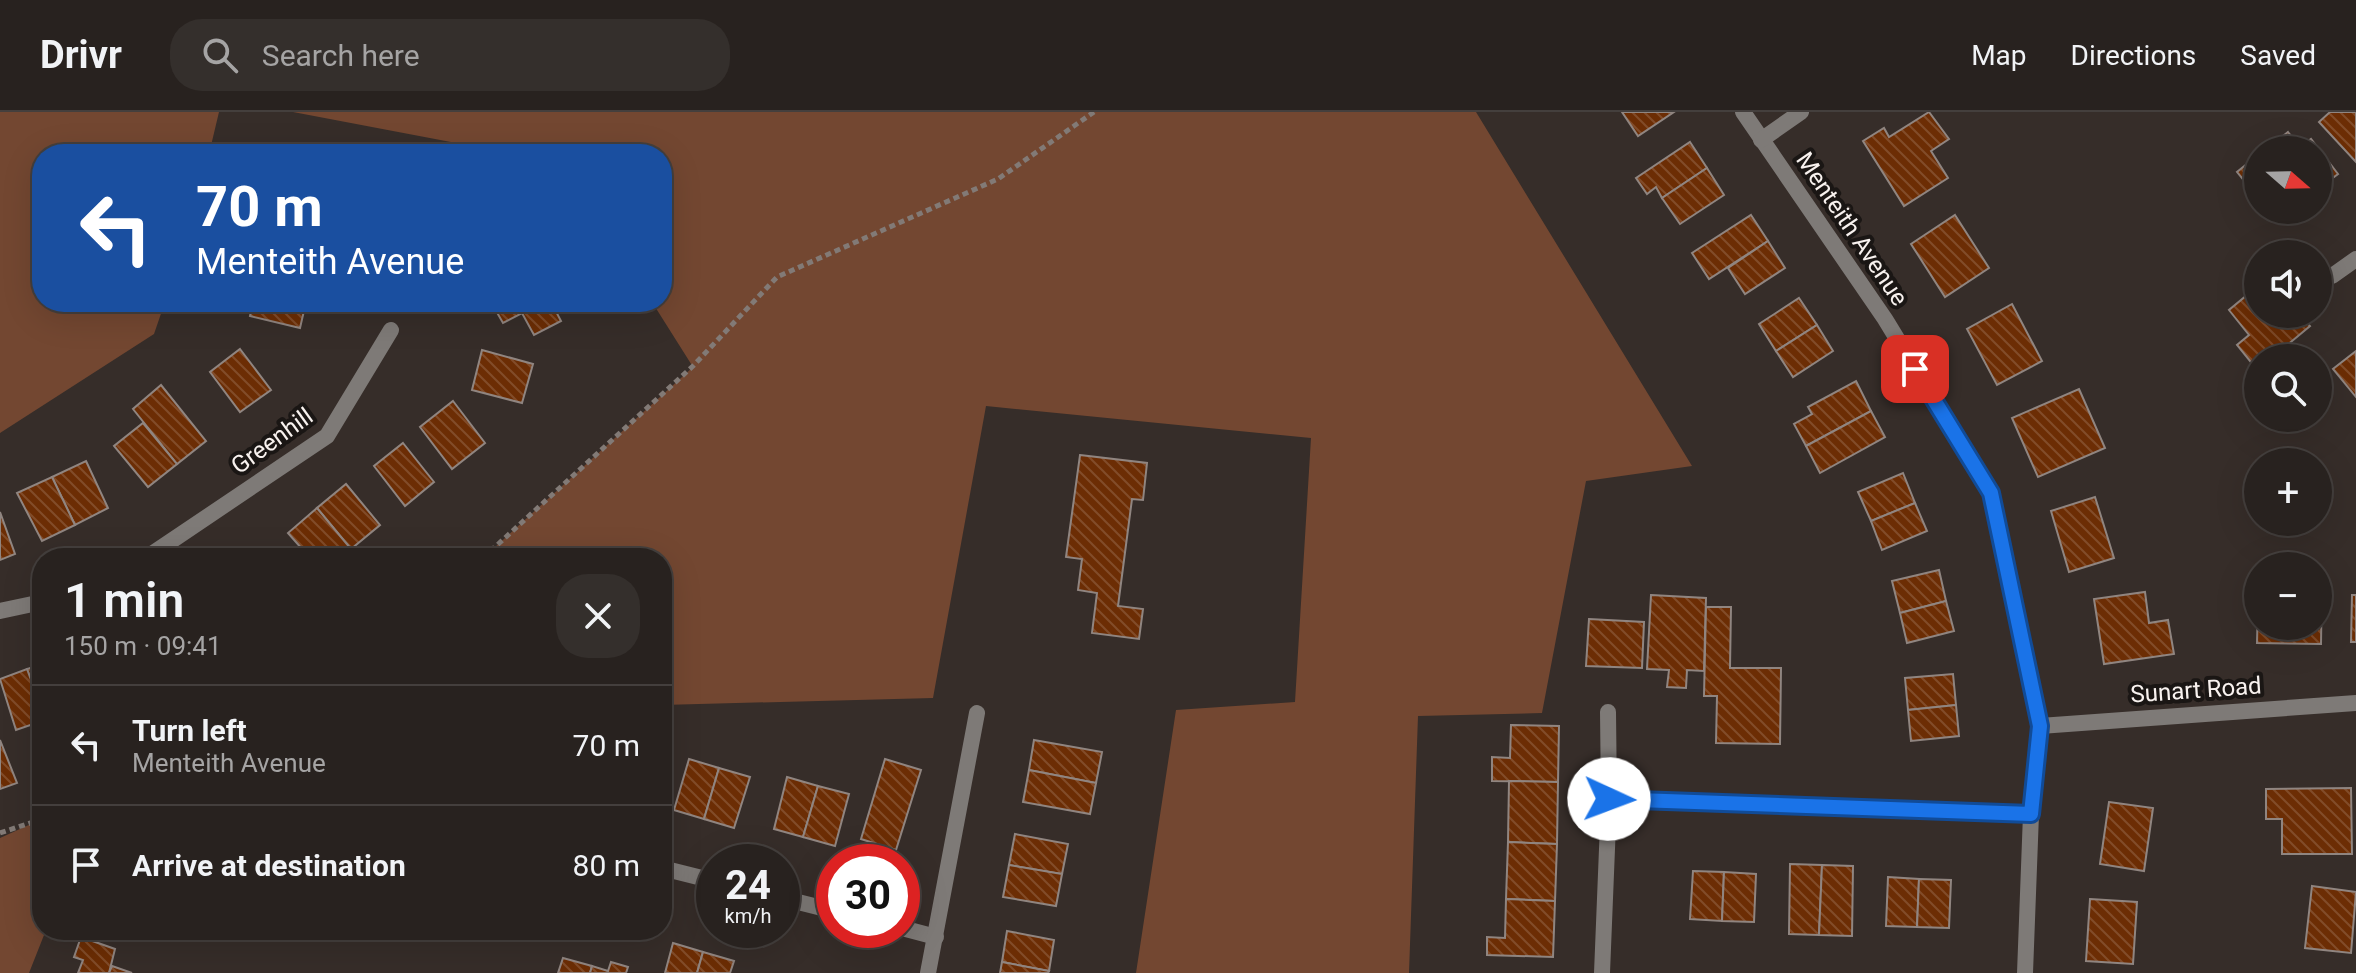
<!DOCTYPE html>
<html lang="en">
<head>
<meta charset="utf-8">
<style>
  :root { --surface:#28221f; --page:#342f2c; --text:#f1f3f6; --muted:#a5a4a4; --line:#443f3d }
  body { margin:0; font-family:Roboto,sans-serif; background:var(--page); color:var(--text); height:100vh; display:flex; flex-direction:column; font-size:30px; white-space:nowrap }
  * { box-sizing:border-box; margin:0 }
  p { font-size:26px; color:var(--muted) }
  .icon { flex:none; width:44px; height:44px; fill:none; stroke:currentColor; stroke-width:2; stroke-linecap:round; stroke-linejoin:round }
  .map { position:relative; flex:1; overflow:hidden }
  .drawer { position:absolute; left:32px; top:436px; width:640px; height:392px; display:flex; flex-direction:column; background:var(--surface); border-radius:32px; box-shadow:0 8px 32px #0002,0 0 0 2px var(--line) }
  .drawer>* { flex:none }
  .guide { position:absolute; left:32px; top:32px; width:640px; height:168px; border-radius:32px; box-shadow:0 8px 32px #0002,0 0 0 2px var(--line); background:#1a4fa0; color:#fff; overflow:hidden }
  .needle { width:52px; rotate:110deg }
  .buttons { position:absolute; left:2244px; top:24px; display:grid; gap:16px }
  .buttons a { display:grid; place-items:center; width:88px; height:88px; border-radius:50%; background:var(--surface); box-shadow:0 8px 32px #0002,0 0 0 2px var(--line); font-size:40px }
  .speed { position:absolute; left:696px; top:732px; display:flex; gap:16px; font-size:40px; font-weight:700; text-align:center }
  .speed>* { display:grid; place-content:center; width:104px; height:104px; border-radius:50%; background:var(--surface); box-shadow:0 8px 32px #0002,0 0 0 2px var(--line); line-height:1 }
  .speed small { font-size:20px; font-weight:400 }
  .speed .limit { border:12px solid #d22; background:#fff; color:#111 }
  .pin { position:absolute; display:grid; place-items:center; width:68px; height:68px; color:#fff; margin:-34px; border-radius:16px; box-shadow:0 4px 12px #0006 }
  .me { position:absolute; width:88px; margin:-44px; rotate:92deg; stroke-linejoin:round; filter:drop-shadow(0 0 6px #0008) }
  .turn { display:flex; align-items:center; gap:28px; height:168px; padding:0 32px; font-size:36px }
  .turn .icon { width:104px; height:104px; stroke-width:2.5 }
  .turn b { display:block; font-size:56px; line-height:68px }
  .round { display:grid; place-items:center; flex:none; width:84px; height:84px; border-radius:32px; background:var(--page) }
  .headline { display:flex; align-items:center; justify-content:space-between; height:136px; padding:0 32px }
  h1 { font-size:48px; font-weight:600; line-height:60px }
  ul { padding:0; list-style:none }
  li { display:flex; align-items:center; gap:24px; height:120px; padding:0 32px; border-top:2px solid var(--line) }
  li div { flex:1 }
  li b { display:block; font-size:30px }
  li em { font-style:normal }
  header { display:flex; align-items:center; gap:48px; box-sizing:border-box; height:112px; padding:0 40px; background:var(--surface); border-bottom:2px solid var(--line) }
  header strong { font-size:38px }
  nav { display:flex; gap:44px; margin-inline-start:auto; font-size:28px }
  .search { width:560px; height:72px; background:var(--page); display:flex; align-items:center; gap:20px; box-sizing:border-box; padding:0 28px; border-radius:32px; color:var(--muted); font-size:30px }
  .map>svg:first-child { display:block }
  .park { fill:#734731 }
  .building { fill:url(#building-back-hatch); stroke:#908580; stroke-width:2 }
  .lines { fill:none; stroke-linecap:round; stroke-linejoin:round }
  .path { stroke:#827a76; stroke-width:5; stroke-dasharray:6 4; stroke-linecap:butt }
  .street { stroke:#7e7a77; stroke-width:16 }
  .route-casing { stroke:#114b97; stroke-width:20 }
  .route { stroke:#1a73e8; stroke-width:14 }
  .labels { text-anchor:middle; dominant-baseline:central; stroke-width:8; stroke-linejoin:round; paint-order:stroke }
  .street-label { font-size:24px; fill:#f8f2ef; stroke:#1a1614 }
</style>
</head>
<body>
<header>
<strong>Drivr</strong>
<div class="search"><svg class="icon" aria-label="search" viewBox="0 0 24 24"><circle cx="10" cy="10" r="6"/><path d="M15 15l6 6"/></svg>Search here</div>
<nav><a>Map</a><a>Directions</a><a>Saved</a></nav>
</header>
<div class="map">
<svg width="2356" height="861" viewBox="0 0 2356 861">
  <defs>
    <pattern id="building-back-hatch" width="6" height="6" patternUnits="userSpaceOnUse" patternTransform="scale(2)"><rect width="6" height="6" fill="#6c2d04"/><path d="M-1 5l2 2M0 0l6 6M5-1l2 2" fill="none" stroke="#824c29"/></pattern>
  </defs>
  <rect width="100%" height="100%" fill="#362d29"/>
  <g class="park">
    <polygon points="0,0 219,0 209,42 42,42 42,190 165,190 154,222 0,321"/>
    <polygon points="293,0 1476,0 1692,354 1586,369 1542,601 1418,604 1409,861 1136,861 1176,598 1295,590 1311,326 986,294 933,586 662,593 662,446 483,446 693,255 652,190 662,190 662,42 514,42"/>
    <polygon points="42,707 42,818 46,818 29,861 0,861 0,726"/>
  </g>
  <g class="building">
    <polygon points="1622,0 1674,0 1638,24"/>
    <polygon points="1929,0 1949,27 1931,39 1948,66 1904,94 1863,29 1884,16 1889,25"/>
    <polygon points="2330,0 2356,0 2356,50 2319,10"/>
    <polygon points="2288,20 2300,35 2311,27 2338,62 2318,77 2318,38 2265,38"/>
    <polygon points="1690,30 1707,56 1662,86 1656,75 1647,82 1636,66"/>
    <polygon points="2258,43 2258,86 2237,60"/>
    <polygon points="1707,56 1724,83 1680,112 1662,86"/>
    <polygon points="2267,98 2292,98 2276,110"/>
    <polygon points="1751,103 1768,129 1709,167 1692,141"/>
    <polygon points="1955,103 1989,156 1945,185 1911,132"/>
    <polygon points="1768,129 1785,156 1745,182 1728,156"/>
    <polygon points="2258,174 2258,202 2300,202 2310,214 2286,234 2296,246 2258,246 2258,259 2237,233 2249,223 2229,198"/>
    <polygon points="1799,186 1817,213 1776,239 1759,212"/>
    <polygon points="253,190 306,190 300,216 250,204"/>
    <polygon points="491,190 551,190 561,209 534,223 522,201 503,211"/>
    <polygon points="2012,192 2042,249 1997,273 1967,217"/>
    <polygon points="1817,213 1833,239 1793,265 1776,239"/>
    <polygon points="240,237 271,278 240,300 210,260"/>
    <polygon points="482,238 533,252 522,291 472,278"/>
    <polygon points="2356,239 2356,285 2333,257"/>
    <polygon points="1856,269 1871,299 1806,334 1794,312 1812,302 1808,295"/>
    <polygon points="161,273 206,329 177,352 133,297"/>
    <polygon points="2079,277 2105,336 2038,365 2012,306"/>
    <polygon points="453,289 485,331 452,357 420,315"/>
    <polygon points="1871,299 1885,325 1820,361 1806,334"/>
    <polygon points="143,311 177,352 148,375 114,334"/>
    <polygon points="403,331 434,370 405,394 374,354"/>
    <polygon points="1080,343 1147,351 1143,388 1132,387 1118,494 1143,497 1139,527 1092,521 1097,481 1078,478 1082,447 1066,445"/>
    <polygon points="86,349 108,396 75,413 52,365"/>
    <polygon points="1903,361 1915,391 1871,409 1858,380"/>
    <polygon points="52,365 75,413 42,429 17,381"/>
    <polygon points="346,372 380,413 351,437 317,396"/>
    <polygon points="2095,385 2114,446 2069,460 2051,399"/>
    <polygon points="1915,391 1927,419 1882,438 1871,409"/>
    <polygon points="317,396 351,437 340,446 310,446 288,421"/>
    <polygon points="0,400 15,442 0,448"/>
    <polygon points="266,436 273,446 253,446"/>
    <polygon points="1939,458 1946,489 1900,501 1892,469"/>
    <polygon points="2318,462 2322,462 2321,532 2257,531 2258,488 2258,514 2318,514"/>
    <polygon points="2145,480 2149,511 2168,508 2174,542 2104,552 2094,487"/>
    <polygon points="1651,483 1706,486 1704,559 1687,558 1686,576 1667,575 1669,558 1647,557"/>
    <polygon points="2352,483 2356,483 2356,530 2351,530"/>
    <polygon points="1946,489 1954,519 1907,531 1900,501"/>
    <polygon points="1706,495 1731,495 1730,556 1781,556 1780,632 1716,631 1717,584 1704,584"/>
    <polygon points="1589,507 1644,510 1642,556 1586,554"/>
    <polygon points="42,552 42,598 27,557"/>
    <polygon points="27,557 42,598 42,609 16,618 0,567"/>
    <polygon points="1953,562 1956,593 1908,598 1905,566"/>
    <polygon points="1956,593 1959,624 1911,629 1908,598"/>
    <polygon points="1511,613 1559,614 1558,670 1492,669 1492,645 1510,646"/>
    <polygon points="0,628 17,671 0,677"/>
    <polygon points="1034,628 1102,640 1096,671 1029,658"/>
    <polygon points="689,647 719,656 704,707 674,698"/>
    <polygon points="885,647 921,658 896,738 861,727"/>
    <polygon points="719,656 750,665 734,716 704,707"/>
    <polygon points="1029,658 1096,671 1090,702 1023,690"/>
    <polygon points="787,665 818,674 803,725 774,717"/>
    <polygon points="1509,669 1558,670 1557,732 1508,730"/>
    <polygon points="818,674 849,682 835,734 803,725"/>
    <polygon points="2351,676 2352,742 2282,742 2282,707 2266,707 2266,677"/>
    <polygon points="2109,690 2153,696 2144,759 2100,752"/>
    <polygon points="1015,722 1068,732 1062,762 1009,753"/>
    <polygon points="1508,730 1557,732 1555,789 1506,787"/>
    <polygon points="1790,752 1822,753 1819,823 1789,822"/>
    <polygon points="1009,753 1062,762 1056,794 1003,785"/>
    <polygon points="1822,753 1853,754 1852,824 1819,823"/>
    <polygon points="1693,759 1724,760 1722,809 1690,807"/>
    <polygon points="1724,760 1756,762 1754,810 1722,809"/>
    <polygon points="1888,765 1919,767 1917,815 1886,814"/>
    <polygon points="1919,767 1951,768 1949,816 1917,815"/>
    <polygon points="2312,774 2356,780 2351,841 2305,836"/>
    <polygon points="1506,787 1555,789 1553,845 1487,843 1487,825 1505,826"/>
    <polygon points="2090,787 2137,790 2133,852 2086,849"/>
    <polygon points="1007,819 1054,828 1049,859 1002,850"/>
    <polygon points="81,825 115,837 109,861 78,861 83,848 74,845"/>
    <polygon points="673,831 703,840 697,861 665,861"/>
    <polygon points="703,840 734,849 730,861 697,861"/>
    <polygon points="563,846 592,854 590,861 558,861"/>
    <polygon points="611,850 628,855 626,861 590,861 592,854 608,859"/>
    <polygon points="1002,850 1049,859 1048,861 1000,861"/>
    <polygon points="112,854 132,861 109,861"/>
  </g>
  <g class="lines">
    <g class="path">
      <polyline points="483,446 693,254 777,165 998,67 1094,0"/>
      <polyline points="0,721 42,707"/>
    </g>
    <g class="street">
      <polyline points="1743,0 1885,207 1991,381 2040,614 2031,702 2025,861"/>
      <polyline points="1761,28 1801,0"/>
      <polyline points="2332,164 2356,147"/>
      <polyline points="146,446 327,324 391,218"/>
      <polyline points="0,499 42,490"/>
      <polyline points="2040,614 2356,591"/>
      <polyline points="1609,687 2031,702"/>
      <polyline points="662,756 714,769"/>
      <polyline points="782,786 834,799"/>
      <polyline points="902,816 936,825"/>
      <polyline points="928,861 977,601"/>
      <polyline points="1602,861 1609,687 1608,600"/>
    </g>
  </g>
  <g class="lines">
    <defs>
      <polyline id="route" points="1609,687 2031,702 2040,614 1991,381 1915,257"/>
    </defs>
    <use href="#route" class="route-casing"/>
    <use href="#route" class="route"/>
  </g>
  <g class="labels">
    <g class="street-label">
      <text transform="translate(1852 117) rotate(56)">Menteith Avenue</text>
      <text transform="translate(272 329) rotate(-36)">Greenhill</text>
      <text transform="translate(2196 578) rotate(-4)">Sunart Road</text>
    </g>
  </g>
</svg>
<div class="buttons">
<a><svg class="needle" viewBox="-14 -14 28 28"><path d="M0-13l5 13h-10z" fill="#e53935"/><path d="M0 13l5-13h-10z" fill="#a5a4a4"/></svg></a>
<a><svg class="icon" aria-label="sound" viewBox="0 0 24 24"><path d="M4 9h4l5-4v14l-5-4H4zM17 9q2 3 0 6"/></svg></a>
<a><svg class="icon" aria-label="search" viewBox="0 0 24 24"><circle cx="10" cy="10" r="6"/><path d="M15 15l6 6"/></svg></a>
<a>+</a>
<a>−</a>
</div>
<div class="speed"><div>24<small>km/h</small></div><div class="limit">30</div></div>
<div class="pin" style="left:1915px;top:257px;background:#d93025"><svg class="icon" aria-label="arrive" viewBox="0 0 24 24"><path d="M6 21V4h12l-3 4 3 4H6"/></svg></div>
<svg class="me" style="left:1609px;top:687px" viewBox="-20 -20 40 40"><circle r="19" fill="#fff"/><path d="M0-13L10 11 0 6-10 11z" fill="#1a73e8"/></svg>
<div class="guide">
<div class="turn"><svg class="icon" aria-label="left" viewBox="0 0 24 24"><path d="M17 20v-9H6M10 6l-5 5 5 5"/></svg><div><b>70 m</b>Menteith Avenue</div></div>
</div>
<section class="drawer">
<div class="headline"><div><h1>1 min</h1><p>150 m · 09:41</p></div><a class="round"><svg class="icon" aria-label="close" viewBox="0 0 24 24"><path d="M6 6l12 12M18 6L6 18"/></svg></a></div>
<ul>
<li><svg class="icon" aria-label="left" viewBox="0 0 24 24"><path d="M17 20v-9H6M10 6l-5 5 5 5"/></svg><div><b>Turn left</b><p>Menteith Avenue</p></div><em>70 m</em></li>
<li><svg class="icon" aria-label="arrive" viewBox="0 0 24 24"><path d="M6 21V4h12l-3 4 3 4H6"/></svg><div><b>Arrive at destination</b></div><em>80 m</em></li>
</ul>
</section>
</div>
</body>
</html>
